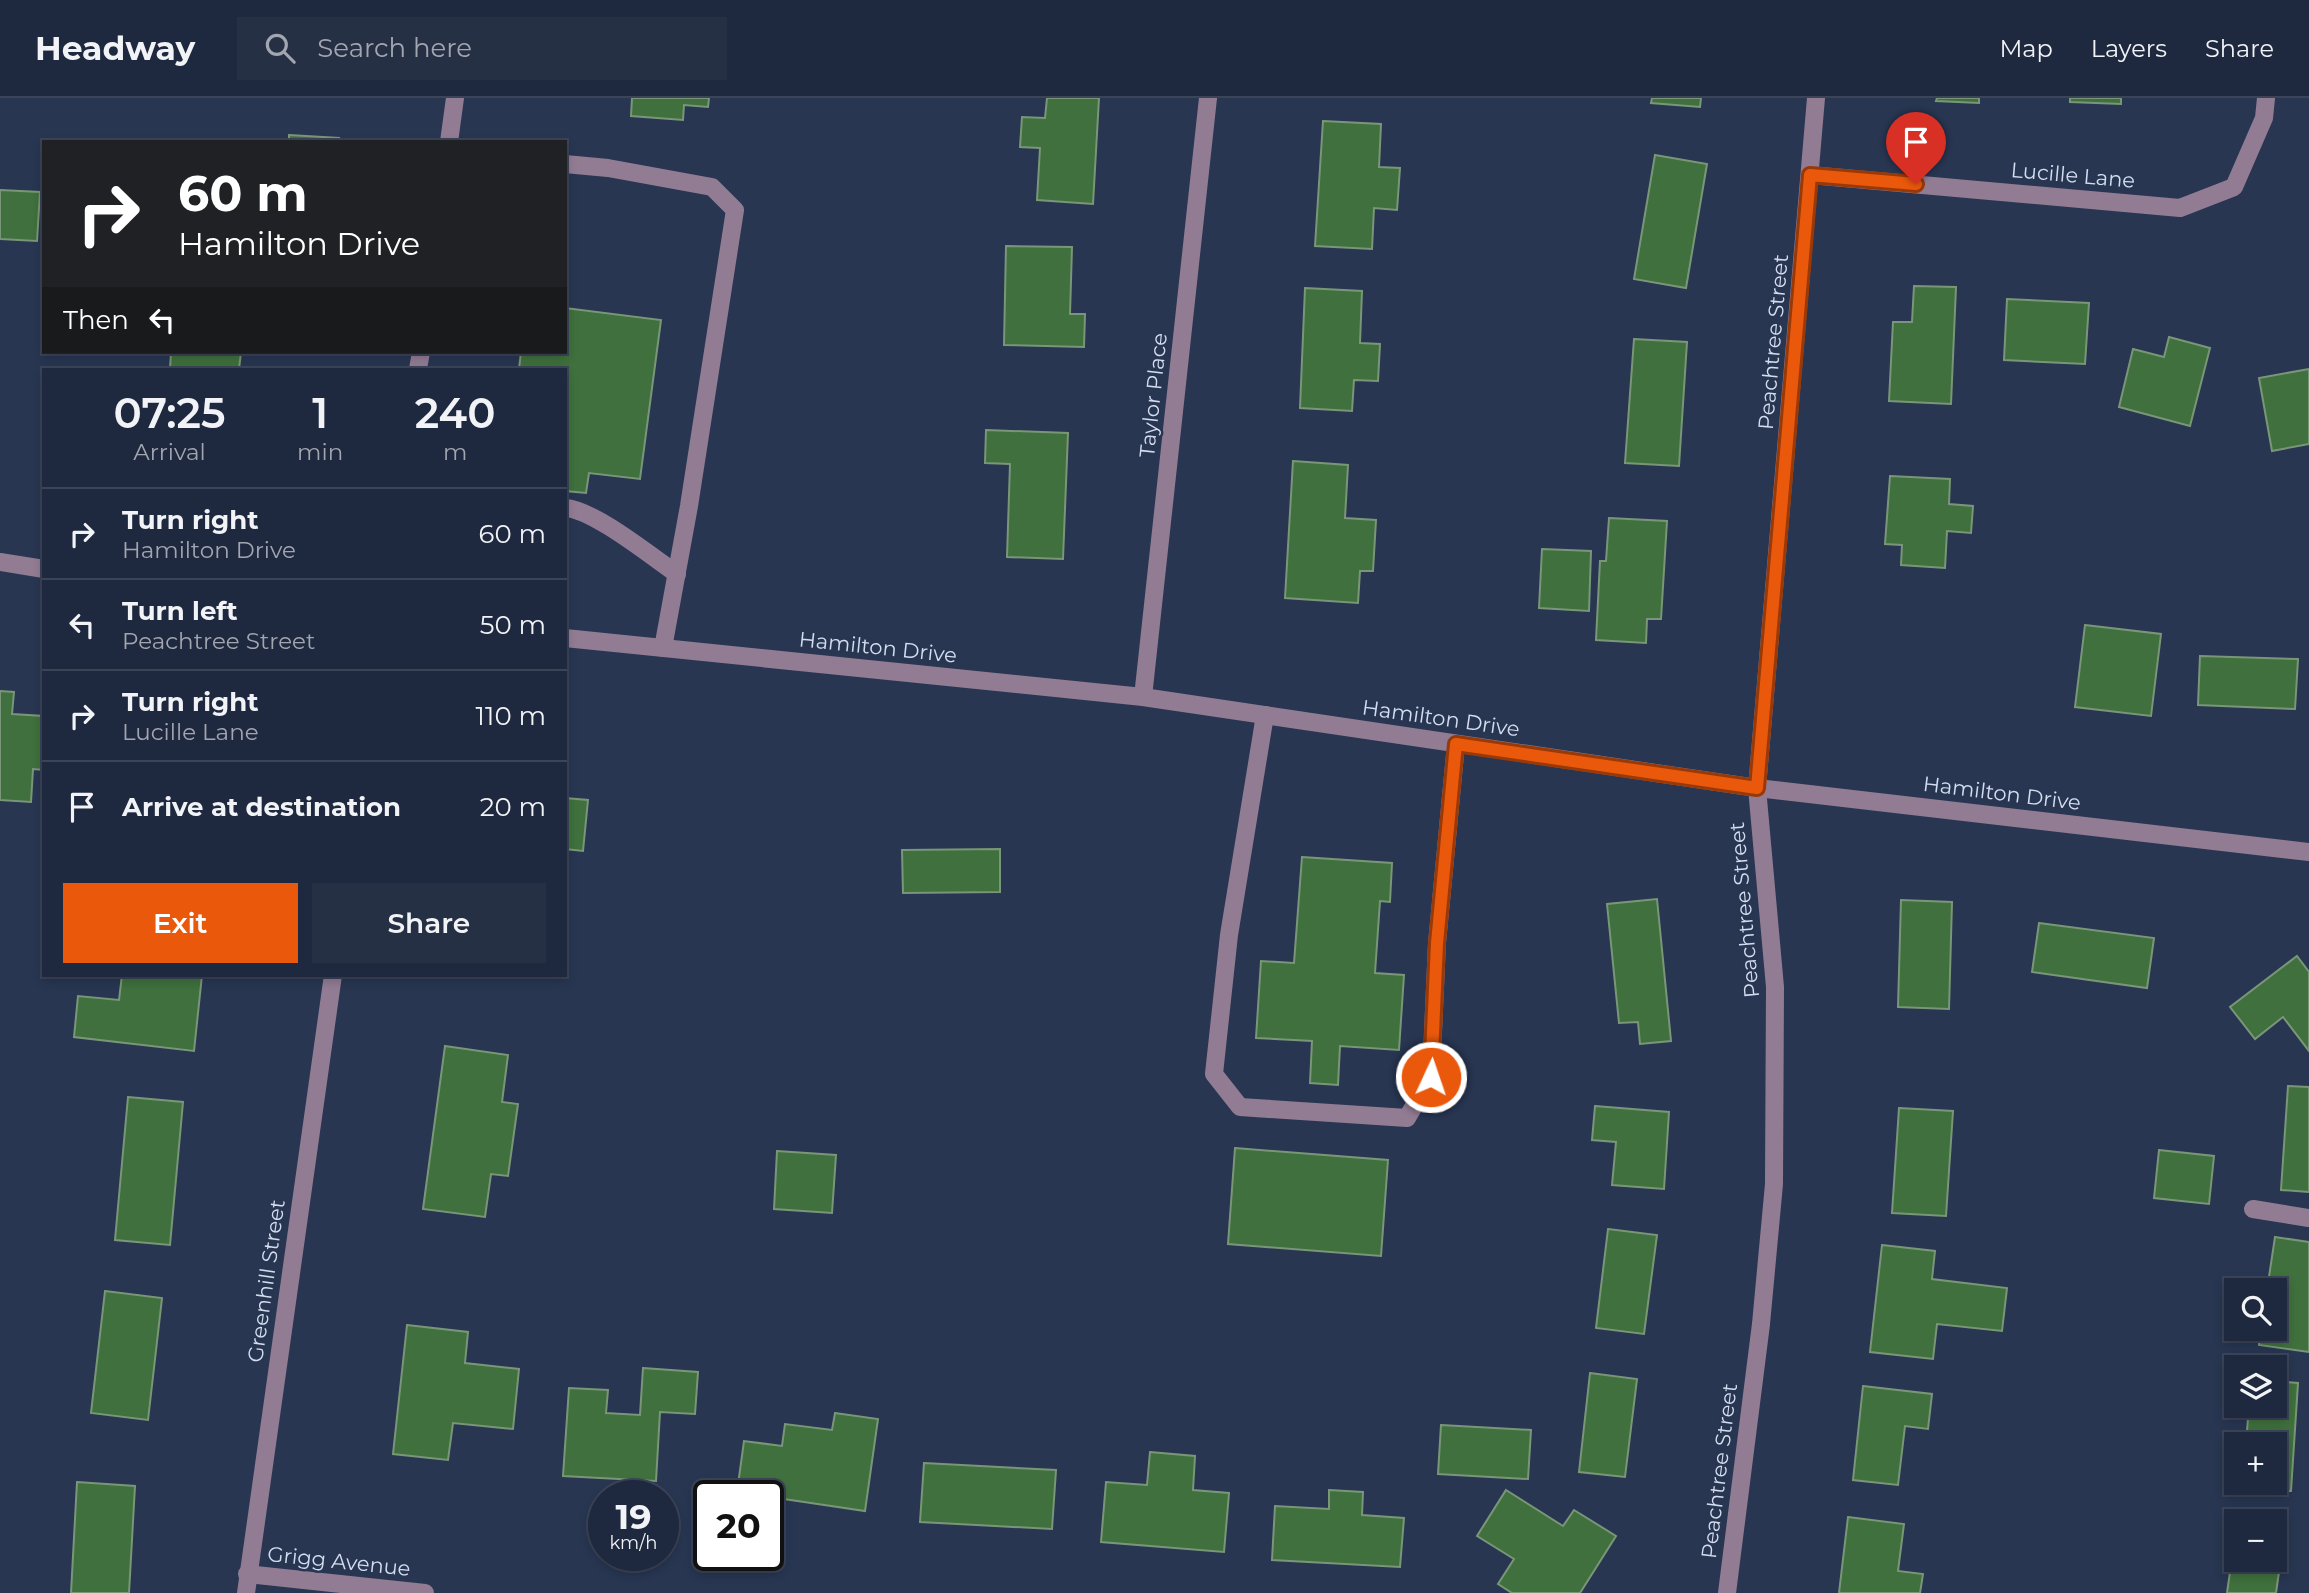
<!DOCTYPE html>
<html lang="en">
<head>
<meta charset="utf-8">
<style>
  :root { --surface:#1e283e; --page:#263045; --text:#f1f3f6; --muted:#a1a6b0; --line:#3c4458; --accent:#ea580c }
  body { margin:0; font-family:Montserrat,sans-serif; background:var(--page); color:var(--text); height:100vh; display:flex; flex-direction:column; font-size:26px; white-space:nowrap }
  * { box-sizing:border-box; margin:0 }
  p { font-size:23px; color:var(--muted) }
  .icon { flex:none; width:38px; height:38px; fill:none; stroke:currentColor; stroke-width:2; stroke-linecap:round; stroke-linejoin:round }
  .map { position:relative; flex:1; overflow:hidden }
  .details { position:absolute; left:42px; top:270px; width:525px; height:609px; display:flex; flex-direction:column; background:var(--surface); border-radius:0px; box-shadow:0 4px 10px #0003,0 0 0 2px var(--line) }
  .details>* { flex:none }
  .guide { position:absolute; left:42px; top:42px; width:525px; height:214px; border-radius:0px; box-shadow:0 4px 10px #0003,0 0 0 2px var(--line); background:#202124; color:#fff; overflow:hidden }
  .controls { position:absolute; left:2224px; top:1180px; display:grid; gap:14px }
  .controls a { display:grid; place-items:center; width:63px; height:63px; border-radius:0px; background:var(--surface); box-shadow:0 4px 10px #0003,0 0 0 2px var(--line); font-size:35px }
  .speed { position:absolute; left:588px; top:1382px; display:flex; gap:14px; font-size:35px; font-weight:700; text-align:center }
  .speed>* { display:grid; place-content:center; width:91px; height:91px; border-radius:50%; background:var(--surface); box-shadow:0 4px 10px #0003,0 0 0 2px var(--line); line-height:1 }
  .speed small { font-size:18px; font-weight:400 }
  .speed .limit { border:4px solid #111; border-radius:10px; background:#fff; color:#111 }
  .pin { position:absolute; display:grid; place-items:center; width:60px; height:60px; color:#fff; margin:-72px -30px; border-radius:50% 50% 50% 0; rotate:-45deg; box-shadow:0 0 7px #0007 }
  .pin .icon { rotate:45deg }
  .me { position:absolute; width:77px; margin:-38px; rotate:3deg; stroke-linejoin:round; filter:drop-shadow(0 0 5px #0008) }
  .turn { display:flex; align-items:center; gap:24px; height:147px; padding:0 21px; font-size:32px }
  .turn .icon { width:91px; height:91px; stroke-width:2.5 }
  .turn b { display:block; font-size:49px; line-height:60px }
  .then { display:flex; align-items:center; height:66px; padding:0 21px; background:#0003; gap:14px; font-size:26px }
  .eta { display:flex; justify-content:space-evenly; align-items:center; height:119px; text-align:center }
  .eta b { font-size:42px; font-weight:600; line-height:49px }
  .primary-button { display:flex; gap:14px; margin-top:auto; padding:14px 21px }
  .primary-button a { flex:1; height:80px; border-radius:0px; background:var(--accent); color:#fff; font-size:28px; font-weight:600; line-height:80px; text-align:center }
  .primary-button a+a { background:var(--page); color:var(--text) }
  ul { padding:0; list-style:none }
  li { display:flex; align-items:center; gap:21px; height:91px; padding:0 21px; border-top:2px solid var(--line) }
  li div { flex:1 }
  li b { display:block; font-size:26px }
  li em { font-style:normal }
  header { display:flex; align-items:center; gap:42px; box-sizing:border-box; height:98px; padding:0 35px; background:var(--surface); border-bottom:2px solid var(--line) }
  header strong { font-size:33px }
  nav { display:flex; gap:38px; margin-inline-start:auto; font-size:24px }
  .search { width:490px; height:63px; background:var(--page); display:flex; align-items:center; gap:18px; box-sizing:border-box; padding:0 24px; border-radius:0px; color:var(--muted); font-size:26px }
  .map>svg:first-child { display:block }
  .building { fill:#3f703d; stroke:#7a9678; stroke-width:2 }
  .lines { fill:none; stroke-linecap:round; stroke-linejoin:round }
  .minor { stroke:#927c94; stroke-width:18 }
  .route-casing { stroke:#983908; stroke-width:18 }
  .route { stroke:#ea580c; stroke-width:12 }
  .labels { text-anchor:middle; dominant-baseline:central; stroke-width:5; stroke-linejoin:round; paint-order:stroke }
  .street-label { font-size:21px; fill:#d4ddef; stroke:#283652 }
</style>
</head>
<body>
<header>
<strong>Headway</strong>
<div class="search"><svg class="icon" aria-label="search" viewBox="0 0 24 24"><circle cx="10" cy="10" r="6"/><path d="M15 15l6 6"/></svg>Search here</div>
<nav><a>Map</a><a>Layers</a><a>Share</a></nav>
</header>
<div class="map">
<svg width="2309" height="1495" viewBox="0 0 2309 1495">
  <rect width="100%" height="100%" fill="#283652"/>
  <g class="building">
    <polygon points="632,0 709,0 708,9 684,7 683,22 631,18"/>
    <polygon points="1047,0 1099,0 1093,106 1037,102 1040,50 1020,49 1022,19 1045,20"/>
    <polygon points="1652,0 1701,0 1700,9 1651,5"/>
    <polygon points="1937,0 1979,0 1979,5 1936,3"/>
    <polygon points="2070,0 2121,0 2121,6 2070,4"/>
    <polygon points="1323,23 1381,26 1379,69 1400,70 1397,112 1374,110 1372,151 1315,148"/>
    <polygon points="289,37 339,40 338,44 289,44"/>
    <polygon points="1655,57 1707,66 1686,190 1634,181"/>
    <polygon points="0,92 40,94 37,143 0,141"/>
    <polygon points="1006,148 1072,149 1070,216 1085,216 1084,249 1004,247"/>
    <polygon points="1914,188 1956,189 1951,306 1889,303 1893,224 1912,224"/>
    <polygon points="1305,190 1362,193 1360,245 1380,246 1378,283 1354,282 1352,313 1300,310"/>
    <polygon points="2007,201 2089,205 2085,266 2004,262"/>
    <polygon points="565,210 661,222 640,381 589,375 586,395 565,393 565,271 519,271 521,254 565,254"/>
    <polygon points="2169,239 2210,250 2190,328 2119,309 2133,251 2164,259"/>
    <polygon points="1634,241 1687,244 1679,368 1625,365"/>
    <polygon points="171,254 241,254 239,271 170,271"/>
    <polygon points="2309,271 2309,346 2272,353 2259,280"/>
    <polygon points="986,332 1068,335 1063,461 1007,459 1010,366 985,365"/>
    <polygon points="1293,363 1348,367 1345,420 1376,422 1373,473 1360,473 1358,505 1285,500"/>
    <polygon points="1890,378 1950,381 1949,406 1973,408 1971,435 1947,433 1945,470 1901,467 1902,447 1885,446"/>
    <polygon points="1609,420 1667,423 1661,521 1647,521 1646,545 1596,542 1600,463 1606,463"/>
    <polygon points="1542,451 1591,453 1589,513 1539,510"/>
    <polygon points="2085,527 2161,536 2151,618 2075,609"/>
    <polygon points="2200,558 2298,561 2295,611 2198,607"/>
    <polygon points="0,593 14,594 12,616 44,618 44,672 33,671 31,704 0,702"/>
    <polygon points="565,700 588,702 583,753 565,751"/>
    <polygon points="1000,751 1000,794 903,795 902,752"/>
    <polygon points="1302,759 1392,765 1390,804 1380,803 1375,875 1404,877 1399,952 1340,948 1338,987 1310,985 1312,943 1256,940 1261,863 1294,865"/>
    <polygon points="1657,801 1671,943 1640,946 1638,924 1619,925 1607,806"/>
    <polygon points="1901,802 1952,804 1949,911 1898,909"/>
    <polygon points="2039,825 2154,840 2147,890 2032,874"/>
    <polygon points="2297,858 2309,874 2309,953 2283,919 2255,941 2230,909"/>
    <polygon points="122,877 202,877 194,953 74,939 78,898 119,902"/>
    <polygon points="445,948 508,957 502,1004 518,1006 508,1078 491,1076 485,1119 423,1111"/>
    <polygon points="2288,988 2309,989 2309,1094 2281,1092"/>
    <polygon points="128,999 183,1004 170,1147 115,1142"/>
    <polygon points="1595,1008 1669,1014 1664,1091 1612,1087 1616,1044 1592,1042"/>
    <polygon points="1899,1010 1953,1013 1946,1118 1892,1115"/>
    <polygon points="1235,1050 1388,1062 1381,1158 1228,1146"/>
    <polygon points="2159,1052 2214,1058 2209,1106 2154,1100"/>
    <polygon points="777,1053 836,1057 832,1115 774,1111"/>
    <polygon points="1608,1131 1657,1137 1644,1236 1596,1230"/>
    <polygon points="2275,1139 2309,1144 2309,1254 2259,1247 2261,1230 2275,1230 2275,1192 2267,1192"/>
    <polygon points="1882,1147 1935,1153 1932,1181 2007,1190 2002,1233 1937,1226 1933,1261 1870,1254"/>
    <polygon points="105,1193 162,1200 148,1322 91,1315"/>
    <polygon points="407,1227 468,1234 465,1265 519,1271 513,1331 453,1325 448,1362 393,1356"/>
    <polygon points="643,1270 698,1274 695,1316 660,1314 656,1383 563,1378 569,1290 608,1292 606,1315 640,1317"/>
    <polygon points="1590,1275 1637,1281 1625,1379 1579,1374"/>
    <polygon points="2275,1283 2298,1285 2291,1393 2243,1390 2243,1384 2275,1384 2275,1346 2246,1346 2249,1307 2275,1307"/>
    <polygon points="1863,1288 1932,1296 1928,1331 1905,1328 1898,1387 1853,1382"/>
    <polygon points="835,1315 878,1321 865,1413 737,1394 744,1343 782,1348 785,1326 832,1332"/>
    <polygon points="1441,1327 1531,1332 1528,1381 1438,1376"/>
    <polygon points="1150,1354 1195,1358 1193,1392 1229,1395 1224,1454 1101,1444 1106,1384 1147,1387"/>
    <polygon points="924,1365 1056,1372 1052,1431 920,1424"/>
    <polygon points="77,1384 135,1388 129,1495 71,1495"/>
    <polygon points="1329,1392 1363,1394 1362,1417 1404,1420 1400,1469 1272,1462 1275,1408 1329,1411"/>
    <polygon points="1506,1392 1563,1428 1574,1412 1616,1438 1580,1495 1512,1495 1498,1486 1514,1461 1477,1438"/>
    <polygon points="1848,1419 1904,1426 1898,1473 1923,1476 1920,1495 1839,1495"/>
    <polygon points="2235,1439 2236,1461 2275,1461 2275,1445 2283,1446 2276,1495 2227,1495"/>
  </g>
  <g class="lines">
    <g class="minor">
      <polyline points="449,44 455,0"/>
      <polyline points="565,66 608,70 712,89 735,112 689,408 663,550"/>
      <polyline points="1810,77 2180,110 2234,89 2264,20 2266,0"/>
      <polyline points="418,271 421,254"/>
      <path d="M565,410C593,411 652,459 677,476"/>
      <polyline points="0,464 44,471"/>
      <polyline points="565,540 1143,599 1757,690 2309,754"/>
      <polyline points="1143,599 1208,0"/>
      <polyline points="1265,617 1229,837 1214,976 1240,1009 1407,1020 1431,979 1437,845 1456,646"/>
      <polyline points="2253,1111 2309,1120"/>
      <polyline points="247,1476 425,1495"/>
      <polyline points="246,1495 333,877"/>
      <polyline points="1727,1495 1761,1226 1774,1086 1775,889 1757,690 1816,0"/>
    </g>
  </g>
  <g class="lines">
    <defs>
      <polyline id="route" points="1431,979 1437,845 1456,646 1757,690 1810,77 1916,86"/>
    </defs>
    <use href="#route" class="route-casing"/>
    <use href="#route" class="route"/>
  </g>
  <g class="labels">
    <g class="street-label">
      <text transform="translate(2073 77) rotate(5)">Lucille Lane</text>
      <text transform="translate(1773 244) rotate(-85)">Peachtree Street</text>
      <text transform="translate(1153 297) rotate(-84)">Taylor Place</text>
      <text transform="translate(878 549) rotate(6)">Hamilton Drive</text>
      <text transform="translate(1441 620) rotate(8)">Hamilton Drive</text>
      <text transform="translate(2002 695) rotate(7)">Hamilton Drive</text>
      <text transform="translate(1744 812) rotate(-95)">Peachtree Street</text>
      <text transform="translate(266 1183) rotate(-82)">Greenhill Street</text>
      <text transform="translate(1719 1373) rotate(-83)">Peachtree Street</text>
      <text transform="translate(339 1463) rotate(6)">Grigg Avenue</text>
    </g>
  </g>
</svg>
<div class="controls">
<a><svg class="icon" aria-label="search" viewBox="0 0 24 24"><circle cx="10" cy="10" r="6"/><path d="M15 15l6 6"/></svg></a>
<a><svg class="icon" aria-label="layers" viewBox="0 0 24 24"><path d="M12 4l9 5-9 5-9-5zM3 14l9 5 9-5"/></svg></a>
<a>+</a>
<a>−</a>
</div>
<div class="speed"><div>19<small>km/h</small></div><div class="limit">20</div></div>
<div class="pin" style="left:1916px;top:86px;background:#d93025"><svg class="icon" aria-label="arrive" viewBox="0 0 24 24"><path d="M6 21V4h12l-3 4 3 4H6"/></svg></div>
<svg class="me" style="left:1431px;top:979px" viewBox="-20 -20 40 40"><circle r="17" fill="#ea580c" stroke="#fff" stroke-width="3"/><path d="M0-11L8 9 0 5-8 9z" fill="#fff"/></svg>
<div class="guide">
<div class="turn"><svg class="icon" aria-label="right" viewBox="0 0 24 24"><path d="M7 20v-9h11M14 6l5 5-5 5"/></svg><div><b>60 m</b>Hamilton Drive</div></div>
<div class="then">Then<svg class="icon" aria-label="left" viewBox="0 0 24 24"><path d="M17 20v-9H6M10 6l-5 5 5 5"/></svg></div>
</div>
<section class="details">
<div class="eta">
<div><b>07:25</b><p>Arrival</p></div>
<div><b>1</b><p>min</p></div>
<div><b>240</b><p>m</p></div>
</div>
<ul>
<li><svg class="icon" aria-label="right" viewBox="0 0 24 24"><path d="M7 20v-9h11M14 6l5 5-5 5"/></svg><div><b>Turn right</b><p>Hamilton Drive</p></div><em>60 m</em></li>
<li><svg class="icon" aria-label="left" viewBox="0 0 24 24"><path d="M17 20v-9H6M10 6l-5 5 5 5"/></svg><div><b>Turn left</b><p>Peachtree Street</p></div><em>50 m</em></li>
<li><svg class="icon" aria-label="right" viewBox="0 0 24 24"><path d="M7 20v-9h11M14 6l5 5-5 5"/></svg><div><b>Turn right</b><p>Lucille Lane</p></div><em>110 m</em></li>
<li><svg class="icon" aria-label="arrive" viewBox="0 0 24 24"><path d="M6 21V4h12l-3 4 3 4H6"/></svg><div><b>Arrive at destination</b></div><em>20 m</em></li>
</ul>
<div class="primary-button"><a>Exit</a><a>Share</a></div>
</section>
</div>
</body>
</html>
